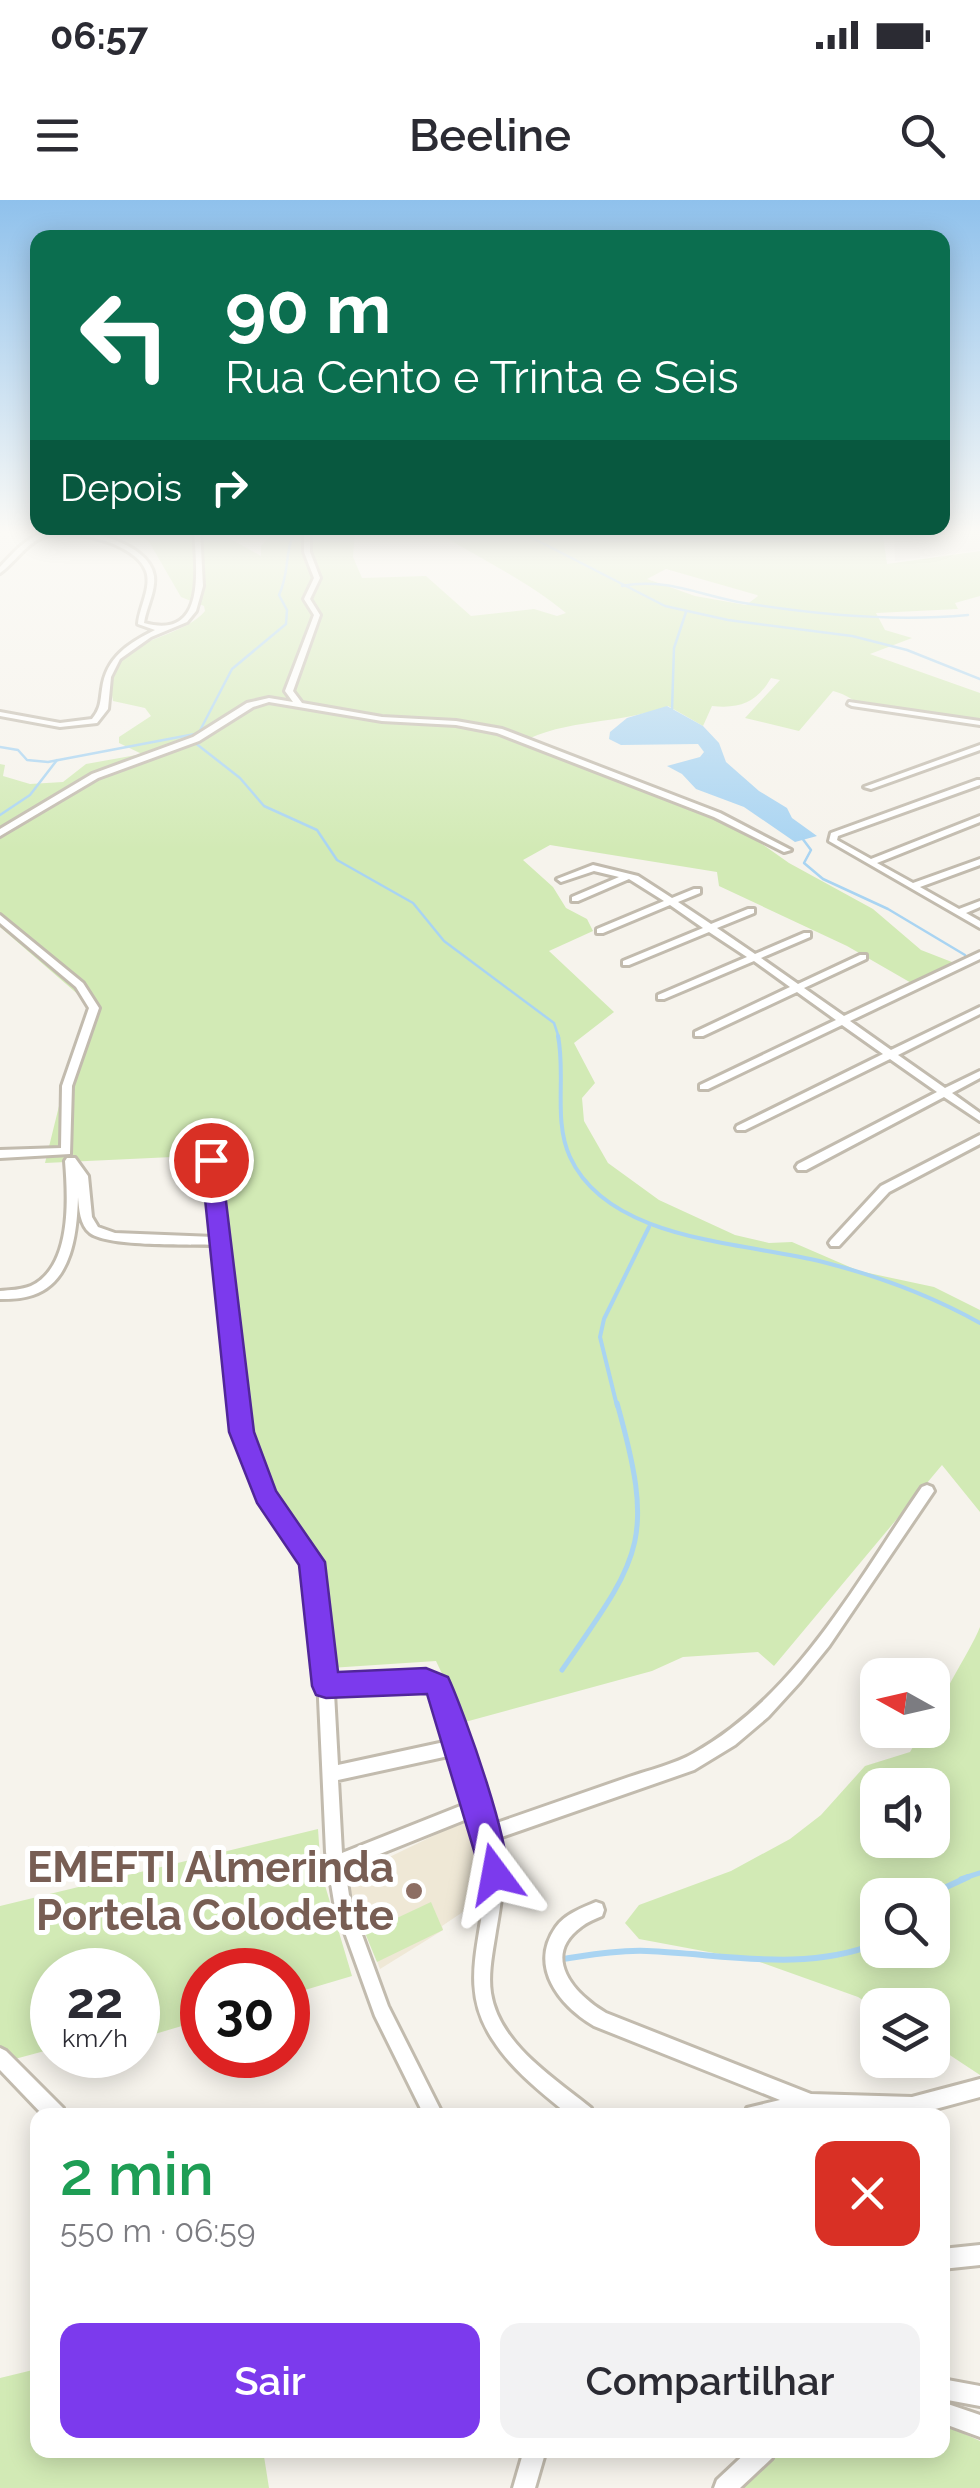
<!DOCTYPE html>
<html lang="pt">
<head>
<meta charset="utf-8">
<style>
  :root { --surface:#fff; --page:#f2f2f3; --text:#2b2b33; --muted:#7c7c81; --accent:#7c3aed }
  body { margin:0; font-family:Raleway,sans-serif; background:var(--page); color:var(--text); height:100vh; display:flex; flex-direction:column; font-size:38px; white-space:nowrap }
  * { box-sizing:border-box; margin:0 }
  p { font-size:32px; color:var(--muted) }
  .icon { flex:none; width:55px; height:55px; fill:none; stroke:currentColor; stroke-width:2; stroke-linecap:round; stroke-linejoin:round }
  .map { position:relative; flex:1; overflow:hidden }
  .side { position:absolute; left:30px; top:1908px; width:920px; height:350px; display:flex; flex-direction:column; background:var(--surface); border-radius:20px; box-shadow:0 5px 25px #0003 }
  .side>* { flex:none }
  .top-card { position:absolute; left:30px; top:30px; width:920px; height:305px; border-radius:20px; box-shadow:0 5px 25px #0003; background:#0b6e4f; color:#fff; overflow:hidden }
  .needle { width:65px; rotate:278deg }
  .tools { position:absolute; left:860px; top:1458px; display:grid; gap:20px }
  .tools a { display:grid; place-items:center; width:90px; height:90px; border-radius:20px; background:var(--surface); box-shadow:0 5px 25px #0003; font-size:50px }
  .speed { position:absolute; left:30px; top:1748px; display:flex; gap:20px; font-size:50px; font-weight:700; text-align:center }
  .speed>* { display:grid; place-content:center; width:130px; height:130px; border-radius:50%; background:var(--surface); box-shadow:0 5px 25px #0003; line-height:1 }
  .speed small { font-size:25px; font-weight:400 }
  .speed .limit { border:15px solid #d22; background:#fff; color:#111 }
  .pin { position:absolute; display:grid; place-items:center; width:85px; height:85px; color:#fff; margin:-42px; border:5px solid #fff; border-radius:50%; box-shadow:0 2px 10px #0007 }
  .me { position:absolute; width:110px; margin:-55px; rotate:347deg; stroke-linejoin:round; filter:drop-shadow(0 0 8px #0008) }
  .turn { display:flex; align-items:center; gap:35px; height:210px; padding:0 30px; font-size:45px }
  .turn .icon { width:130px; height:130px; stroke-width:2.5 }
  .turn b { display:block; font-size:70px; line-height:85px }
  .then { display:flex; align-items:center; height:95px; padding:0 30px; background:#0003; gap:20px; font-size:38px }
  .round { display:grid; place-items:center; flex:none; width:105px; height:105px; border-radius:20px; background:var(--page) }
  .overview { display:flex; align-items:center; justify-content:space-between; height:170px; padding:0 30px }
  h1 { font-size:60px; font-weight:600; line-height:75px; color:#1e9e55 }
  .primary-button { display:flex; gap:20px; margin-top:auto; padding:20px 30px }
  .primary-button a { flex:1; height:115px; border-radius:20px; background:var(--accent); color:#fff; font-size:40px; font-weight:600; line-height:115px; text-align:center }
  .primary-button a+a { background:var(--page); color:var(--text) }
  .status { display:flex; justify-content:space-between; align-items:center; height:70px; padding:0 50px; background:var(--surface); direction:ltr }
  .status svg { height:28px; fill:currentColor }
  header { display:flex; justify-content:space-between; align-items:center; height:130px; padding:0 30px; background:var(--surface); font-size:45px; font-weight:600 }
  .map>svg:first-child { display:block }
  .industrial { fill:#e6e2dd }
  .education { fill:#efe8d6 }
  .green { fill:#d2eab5; fill-rule:evenodd }
  .water { fill:#a9d4f2 }
  .lines { fill:none; stroke-linecap:round; stroke-linejoin:round }
  .stream-far3 { stroke:#a9d4f2; stroke-width:2.5 }
  .stream-far2 { stroke:#a9d4f2; stroke-width:4 }
  .stream-far1 { stroke:#a9d4f2; stroke-width:5 }
  .stream { stroke:#a9d4f2; stroke-width:6 }
  .minor-casing { stroke:#c2bbae; stroke-width:6 }
  .minor { fill:#fff; fill-rule:evenodd }
  .route { fill:#7c3aed; stroke:#51269a; stroke-width:2.5 }
  .education-dot { fill:#8d6e63; stroke:#fff; stroke-width:4 }
  .labels { text-anchor:middle; dominant-baseline:central; stroke-width:10; stroke-linejoin:round; paint-order:stroke }
  .near-education-label { font-size:42px; font-weight:bold; fill:#785e54; stroke:#fff; text-anchor:end }
</style>
</head>
<body>
<div class="status"><b>06:57</b><svg viewBox="0 0 49 12"><path d="M0 12V9h3v3zM5 12V6h3v6zM10 12V3h3v9zM15 12V0h3v12zM26 1h20v11H26zM47 4h2v5h-2z"/></svg></div>
<header><svg class="icon" aria-label="menu" viewBox="0 0 24 24"><path d="M4 6h16M4 12h16M4 18h16"/></svg>Beeline<svg class="icon" aria-label="search" viewBox="0 0 24 24"><circle cx="10" cy="10" r="6"/><path d="M15 15l6 6"/></svg></header>
<div class="map">
<svg width="980" height="2288" viewBox="0 0 980 2288">
  <rect width="100%" height="100%" fill="#f6f3ec"/>
  <polygon class="industrial" points="894,329 980,329 980,350 895,361"/>
  <polygon class="education" points="466,1620 486,1673 484,1680 475,1686 482,1699 442,1726 443,1730 380,1769 346,1678"/>
  <g class="green">
    <path d="M113,329H213L261,356V346L277,329H355L353,357L362,378L426,376L471,416L534,409L557,416L566,413C523,378 480,359 432,329H588L599,337L697,329H882L887,364L980,351V396L955,403L958,409L876,413L885,430L912,438L870,454L980,493V523C944,511 907,514 870,506C856,504 847,494 833,491L799,531L745,518L780,480L771,478C757,502 741,509 712,506L703,526L668,506C619,525 566,518 520,543L657,597L689,604L742,630L789,663L873,709L921,750L957,764L913,784L847,746L719,686L717,672L550,645L523,660L553,687L566,708L587,719L593,731L549,751L614,812L574,843L595,883L582,898L584,921L608,963L659,1000L735,1035L769,1043L792,1042L859,1071L934,1087L980,1110V1312L942,1265L774,1466L758,1452L683,1457L652,1471L465,1522L436,1461L330,1468L314,1352L267,1292L247,1241L215,955L45,963L73,849L95,809L0,727V564L5,565L3,576L30,584L63,582L86,564L142,554L119,543V537L151,516L145,508L113,501L109,478L115,459C141,439 187,433 205,411L204,406L181,397L148,340ZM666,369L757,395L758,396L746,405L695,396L647,379Z"/>
    <path d="M980,1427V1875L933,1844L932,1805H878L877,1809L858,1797L757,1761L639,1739L625,1723L639,1705L731,1671L790,1639L821,1615L865,1566L910,1552L923,1530H932C932,1506 969,1455 980,1427ZM878,1585H932V1640H878ZM878,1695H932V1750H878Z"/>
    <polygon points="318,1629 321,1672 352,1776 288,1795 288,1770 202,1770 202,1820 138,1839 138,1770 52,1770 52,1849 0,1863 0,1706"/>
    <polygon points="431,1702 443,1730 377,1762 365,1733"/>
    <polygon points="37,2169 38,2250 263,2250 269,2288 0,2288 0,2178"/>
    <polygon points="943,2224 980,2241 980,2288 738,2288 783,2250 942,2250"/>
  </g>
  <polygon class="water" points="667,506 703,526 719,543 726,562 759,591 787,608 792,618 817,636 795,642 744,607 696,589 682,574 667,566 700,557 704,552 698,544 621,545 609,539 610,532 627,518"/>
  <g class="lines">
    <g class="stream-far3">
      <path d="M296,329C284,350 290,373 279,395L287,410L286,424L232,469L194,542L240,578L264,606L317,630L337,660L413,703L444,741L554,823L559,838"/>
      <polyline points="515,329 665,406 728,420 852,436 907,450 980,479"/>
      <path d="M622,386C665,377 702,396 744,403C818,415 893,422 968,415"/>
      <polyline points="672,510 674,448 686,412"/>
      <polyline points="0,547 18,550 27,560 48,562 195,534"/>
      <polyline points="0,615 30,595 57,560"/>
      <polyline points="802,638 811,650 804,663 823,679 888,709 965,755"/>
    </g>
    <g class="stream-far2">
      <path d="M558,836C566,875 553,920 570,957C609,1042 745,1042 823,1062C878,1076 930,1095 980,1123"/>
      <polyline points="617,1206 600,1137 604,1119 649,1027"/>
    </g>
    <g class="stream-far1">
      <path d="M562,1470C641,1356 656,1342 617,1203"/>
      <polyline points="961,1679 980,1673"/>
    </g>
    <g class="stream">
      <polyline points="929,1695 968,1677"/>
      <path d="M562,1759C590,1755 619,1750 647,1751C725,1754 803,1773 878,1743"/>
    </g>
    <defs>
      <g id="minor">
        <path d="M194,329H200L203,386L196,411L187,422L151,437L120,459L111,477L108,509L97,523L60,527L0,516V512L60,523L92,519C101,508 100,502 102,489C106,457 129,443 155,430L138,424C139,408 152,387 146,371C136,342 66,326 41,338C25,345 14,363 0,373V367C12,354 26,338 43,333C72,324 149,340 154,376C156,391 146,408 144,423C208,441 196,367 194,329Z"/>
        <polygon points="304,329 310,329 310,352 320,378 310,399 320,415 293,491 302,503 382,517 456,521 502,529 720,613 791,650 784,652 714,617 497,533 456,525 382,521 269,502 253,507 199,541 98,578 0,636 0,629 92,574 193,537 247,503 269,498 293,502 285,491 314,415 304,399 314,378 304,352"/>
        <polygon points="849,502 980,521 980,525 852,506 848,504"/>
        <polygon points="980,545 980,550 871,589 864,587"/>
        <polygon points="977,580 980,580 980,585 838,636 837,640 871,659 980,616 980,622 877,663 913,683 980,659 980,665 920,687 959,709 980,701 980,707 966,713 980,721 980,728 829,641 831,633"/>
        <polygon points="593,665 638,676 672,698 694,689 700,689 700,693 678,702 711,724 748,709 754,709 754,713 717,728 755,754 804,733 810,733 810,737 761,758 798,784 860,755 866,755 866,759 804,788 844,816 980,752 980,759 850,821 891,850 980,807 980,814 898,855 945,888 980,871 980,878 952,893 980,913 980,921 944,897 806,970 798,970 796,967 798,964 937,892 890,859 745,930 737,930 736,928 737,926 883,854 842,825 708,889 700,889 700,885 836,820 797,792 703,836 695,836 695,832 790,787 754,761 664,799 658,799 658,795 747,757 709,732 629,765 623,765 623,761 703,728 670,705 603,733 597,733 597,729 664,701 629,679 578,701 572,701 572,697 619,677 594,671 561,682 557,679"/>
        <polygon points="0,715 83,783 99,808 72,886 70,954 0,958 0,950 61,948 62,886 89,808 76,787 0,723"/>
        <polygon points="980,935 980,944 889,992 839,1046 831,1046 829,1043 831,1040 881,986"/>
        <path d="M211,956L217,960L249,1232L267,1286L315,1352L321,1373L330,1433L333,1479L426,1474L444,1481L491,1625C537,1609 583,1593 629,1577C650,1570 675,1564 694,1553C797,1495 857,1381 922,1287L927,1285L932,1287L934,1291L829,1446L799,1483L768,1517L735,1545L694,1570L496,1639C506,1673 502,1697 496,1731C493,1751 488,1773 491,1793C499,1844 554,1878 591,1908L593,1915H569C542,1893 512,1870 493,1840C463,1795 476,1756 483,1707C485,1692 488,1676 486,1661C483,1646 477,1631 472,1617L345,1668L350,1702L388,1806L443,1915H424L375,1816L334,1702L326,1652L316,1433L307,1373L302,1354L256,1292L235,1232L215,1045C189,1044 109,1047 90,1033C80,1025 79,1009 78,997C77,1033 72,1082 33,1095C22,1099 11,1099 0,1099V1091C10,1090 22,1090 31,1086C72,1067 68,998 65,961L67,958H75L88,976L92,1017L98,1027L115,1033L214,1037L205,960ZM426,1488L433,1491L449,1541L338,1565L334,1493ZM453,1555L468,1603L342,1653L338,1580Z"/>
        <path d="M596,1702L602,1704L604,1710L602,1716C595,1719 587,1722 581,1727C540,1757 575,1795 606,1813L811,1894L912,1897L980,1879V1897L913,1915L811,1912L798,1915H745L747,1908L780,1900L594,1826C560,1806 528,1767 556,1727C565,1714 582,1708 596,1702Z"/>
        <polygon points="0,1848 6,1851 63,1908 65,1915 43,1915 0,1870"/>
        <polygon points="980,2045 980,2065 942,2069 942,2049"/>
        <polygon points="942,2179 980,2186 980,2206 942,2199"/>
        <polygon points="942,2202 980,2215 980,2237 942,2223"/>
        <polygon points="524,2250 546,2250 535,2288 513,2288"/>
        <polygon points="749,2250 775,2250 772,2258 740,2288 714,2288 717,2280"/>
      </g>
    </defs>
    <use href="#minor" class="minor-casing"/>
    <use href="#minor" class="minor"/>
  </g>
  <linearGradient id="sky" x2="0" y2="1"><stop stop-color="#8fc1ec"/><stop offset="0.51" stop-color="#fbfaf6"/><stop offset="1" stop-color="#fbfaf6" stop-opacity="0"/></linearGradient>
  <rect width="980" height="650" fill="url(#sky)"/>
  <path class="route" d="M211,954L221,960L254,1232L276,1291L325,1362L338,1472L426,1468L448,1477C463,1509 517,1658 506,1684L495,1689L484,1684L427,1494L326,1498L316,1495L312,1486L299,1365L257,1303L229,1232L201,960Z"/>
  <circle class="education-dot" cx="414" cy="1691" r="10"/>
  <g class="labels">
    <g class="near-education-label">
      <text x="394" y="1667">EMEFTI Almerinda<tspan x="394" dy="48">Portela Colodette</tspan></text>
    </g>
  </g>
</svg>
<div class="tools">
<a><svg class="needle" viewBox="-14 -14 28 28"><path d="M0-13l5 13h-10z" fill="#e53935"/><path d="M0 13l5-13h-10z" fill="#7c7c81"/></svg></a>
<a><svg class="icon" aria-label="sound" viewBox="0 0 24 24"><path d="M4 9h4l5-4v14l-5-4H4zM17 9q2 3 0 6"/></svg></a>
<a><svg class="icon" aria-label="search" viewBox="0 0 24 24"><circle cx="10" cy="10" r="6"/><path d="M15 15l6 6"/></svg></a>
<a><svg class="icon" aria-label="layers" viewBox="0 0 24 24"><path d="M12 4l9 5-9 5-9-5zM3 14l9 5 9-5"/></svg></a>
</div>
<div class="speed"><div>22<small>km/h</small></div><div class="limit">30</div></div>
<div class="pin" style="left:211px;top:960px;background:#d93025"><svg class="icon" aria-label="arrive" viewBox="0 0 24 24"><path d="M6 21V4h12l-3 4 3 4H6"/></svg></div>
<svg class="me" style="left:495px;top:1674px" viewBox="-20 -20 40 40"><path d="M0-17L14 15 0 8-14 15z" fill="#7c3aed" stroke="#fff" stroke-width="4"/></svg>
<div class="top-card">
<div class="turn"><svg class="icon" aria-label="left" viewBox="0 0 24 24"><path d="M17 20v-9H6M10 6l-5 5 5 5"/></svg><div><b>90 m</b>Rua Cento e Trinta e Seis</div></div>
<div class="then">Depois<svg class="icon" aria-label="right" viewBox="0 0 24 24"><path d="M7 20v-9h11M14 6l5 5-5 5"/></svg></div>
</div>
<section class="side">
<div class="overview"><div><h1>2 min</h1><p>550 m · 06:59</p></div><a class="round" style="background:#d93025;color:#fff"><svg class="icon" aria-label="close" viewBox="0 0 24 24"><path d="M6 6l12 12M18 6L6 18"/></svg></a></div>
<div class="primary-button"><a>Sair</a><a>Compartilhar</a></div>
</section>
</div>
</body>
</html>
